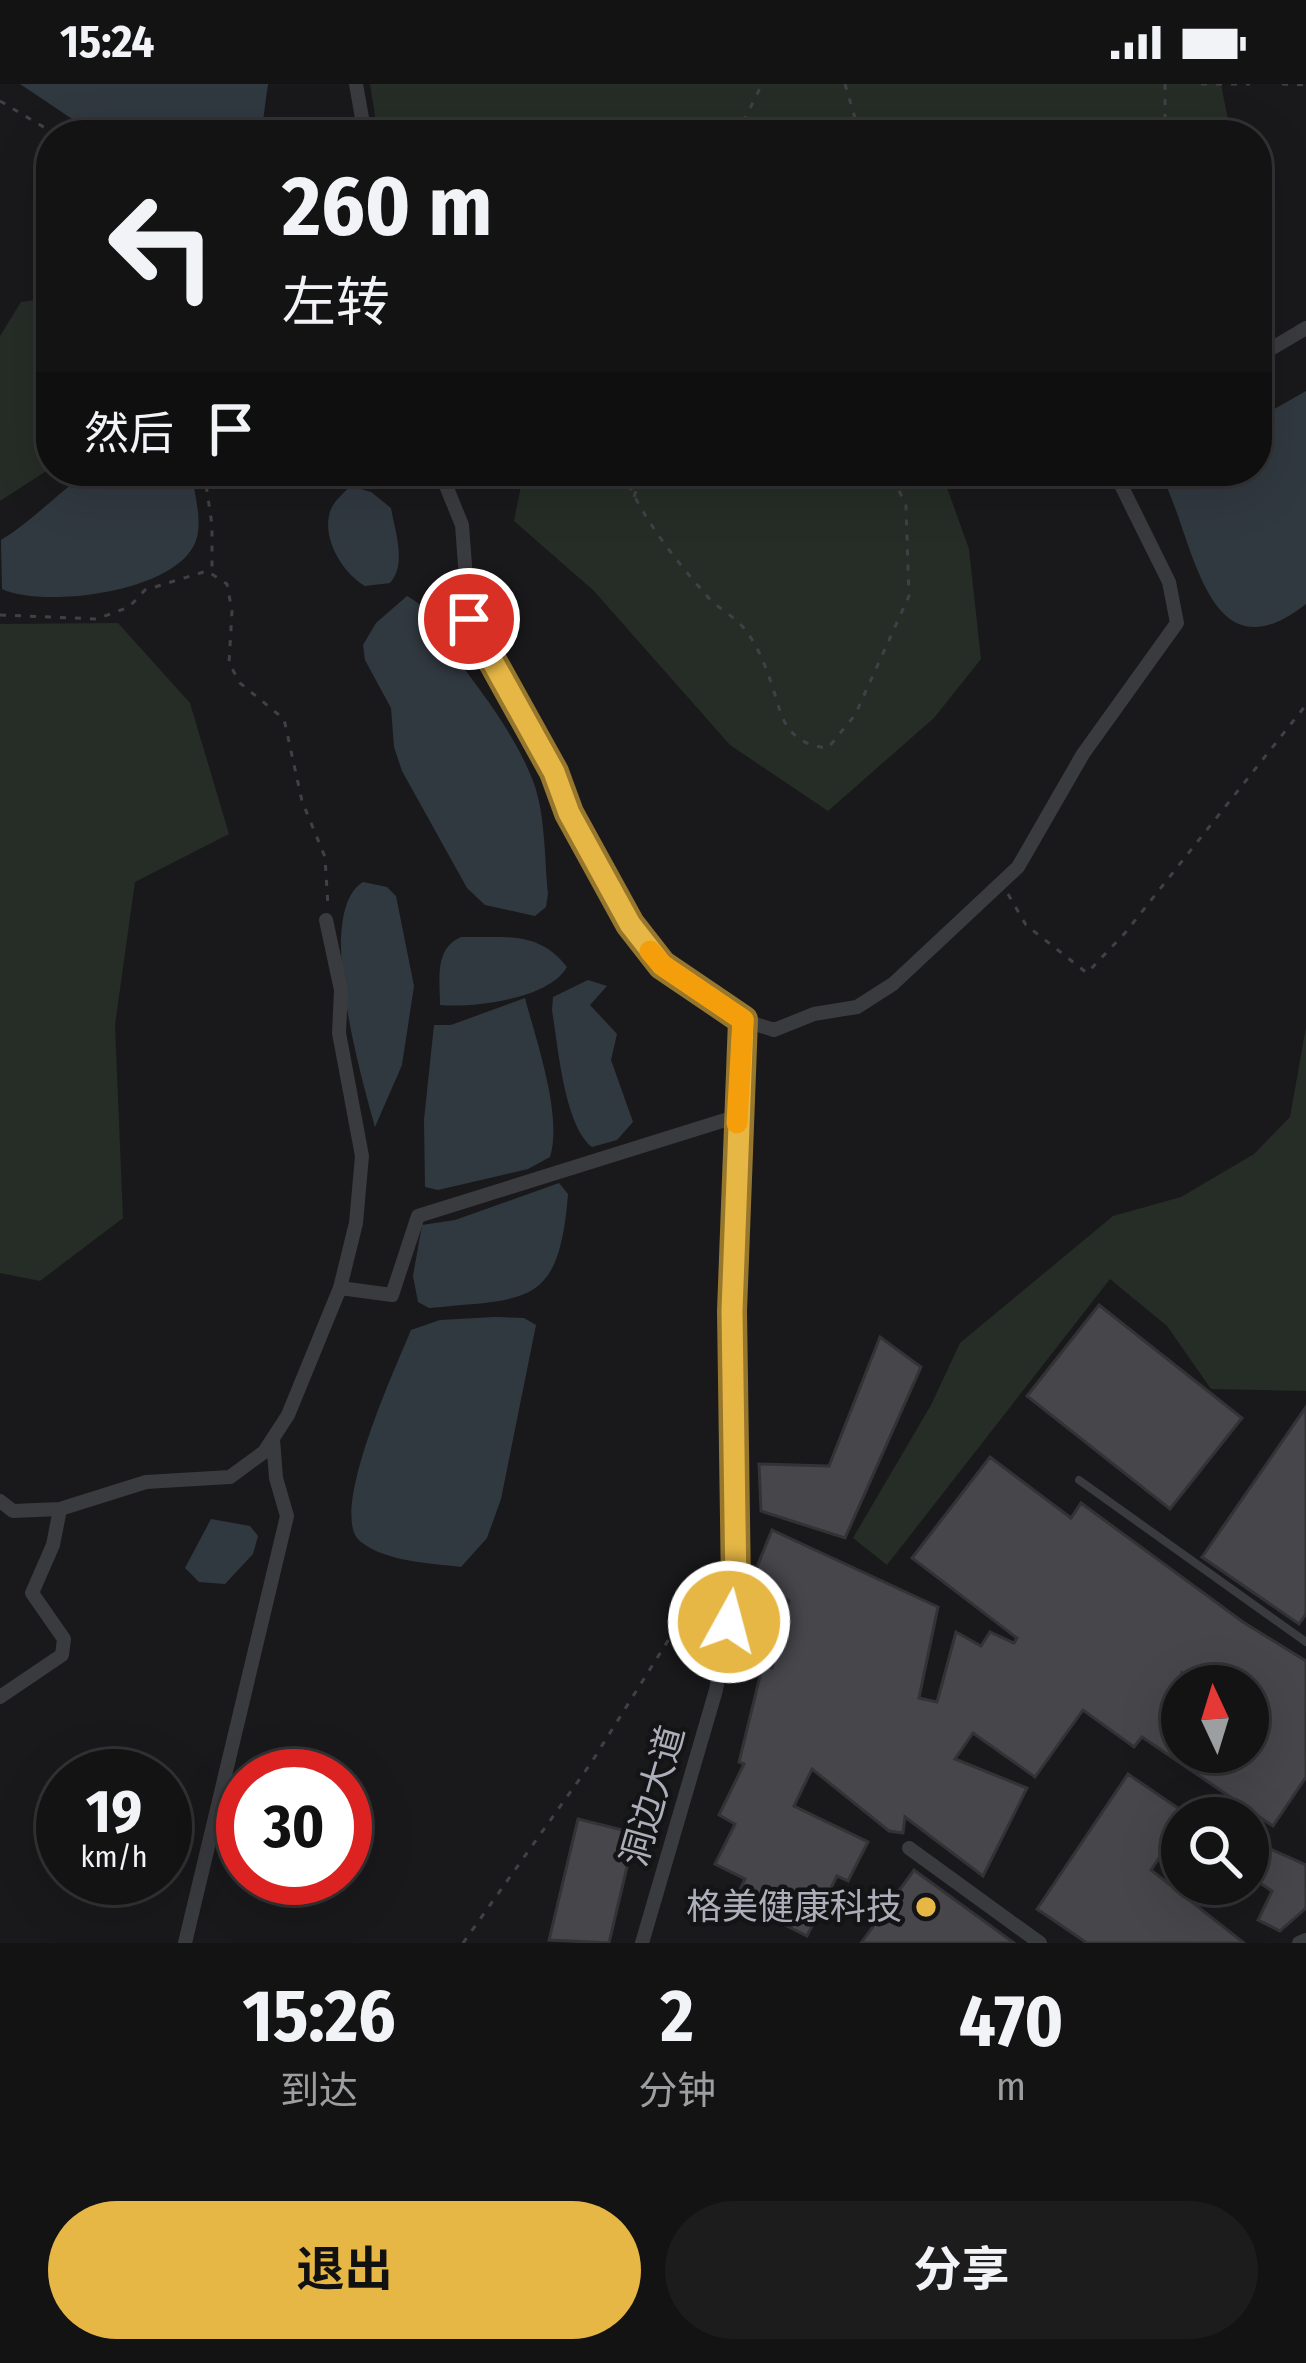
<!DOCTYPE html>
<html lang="zh">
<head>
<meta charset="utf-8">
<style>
  :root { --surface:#131314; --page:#1c1c1d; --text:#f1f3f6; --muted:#9d9ea0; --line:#323234; --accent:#e6b745 }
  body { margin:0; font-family:"Fira Sans Condensed","Noto Sans SC",sans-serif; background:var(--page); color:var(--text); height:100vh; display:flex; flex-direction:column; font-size:45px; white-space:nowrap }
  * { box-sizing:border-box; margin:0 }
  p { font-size:39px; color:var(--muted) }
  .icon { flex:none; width:66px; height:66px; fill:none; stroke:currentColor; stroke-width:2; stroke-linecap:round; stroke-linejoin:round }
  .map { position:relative; height:1859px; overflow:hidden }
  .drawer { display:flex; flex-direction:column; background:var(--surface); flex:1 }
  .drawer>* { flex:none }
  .guide { position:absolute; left:36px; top:36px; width:1236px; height:366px; border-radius:48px; box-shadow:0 12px 48px #0002,0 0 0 3px var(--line); background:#131314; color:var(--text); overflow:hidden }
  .needle { width:78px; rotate:356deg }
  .controls { position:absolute; left:1161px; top:1581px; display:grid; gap:24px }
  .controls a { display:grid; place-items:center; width:108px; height:108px; border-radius:50%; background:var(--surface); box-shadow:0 12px 48px #0002,0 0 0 3px var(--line); font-size:60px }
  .speed { position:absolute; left:36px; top:1665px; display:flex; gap:24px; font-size:60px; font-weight:700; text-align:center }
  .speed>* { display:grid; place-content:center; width:156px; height:156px; border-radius:50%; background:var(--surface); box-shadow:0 12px 48px #0002,0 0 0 3px var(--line); line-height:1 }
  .speed small { font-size:30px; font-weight:400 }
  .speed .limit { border:18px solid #d22; background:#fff; color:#111 }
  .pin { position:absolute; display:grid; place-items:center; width:102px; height:102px; color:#fff; margin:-51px; border:6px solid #fff; border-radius:50%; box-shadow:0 3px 12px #0007 }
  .me { position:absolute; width:132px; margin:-66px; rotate:7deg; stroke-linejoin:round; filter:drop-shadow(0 0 9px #0008) }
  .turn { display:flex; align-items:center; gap:42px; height:252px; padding:0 48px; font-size:54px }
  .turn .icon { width:156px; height:156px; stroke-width:2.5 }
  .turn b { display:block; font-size:84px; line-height:102px }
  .then { display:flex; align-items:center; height:114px; padding:0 48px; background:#0003; gap:24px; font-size:45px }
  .eta { display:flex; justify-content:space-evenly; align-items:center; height:204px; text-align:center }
  .eta b { font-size:72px; font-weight:700; line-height:84px }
  .primary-button { display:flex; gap:24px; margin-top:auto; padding:24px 48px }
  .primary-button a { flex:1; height:138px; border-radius:72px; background:var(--accent); color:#111; font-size:48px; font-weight:700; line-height:138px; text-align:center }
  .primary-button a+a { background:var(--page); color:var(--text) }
  .status { display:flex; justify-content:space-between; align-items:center; height:84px; padding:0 60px; background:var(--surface); direction:ltr }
  .status svg { height:33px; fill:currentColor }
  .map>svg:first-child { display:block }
  .green { fill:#252d26 }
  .water { fill:#313940 }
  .building { fill:#46464b; stroke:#333336; stroke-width:3; fill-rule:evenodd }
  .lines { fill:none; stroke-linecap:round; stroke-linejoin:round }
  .path { stroke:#404146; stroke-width:3; stroke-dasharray:6 9; stroke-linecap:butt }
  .lane { stroke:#3a3b3f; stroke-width:8 }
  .street { stroke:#3a3b3f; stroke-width:14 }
  .route-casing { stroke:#96772d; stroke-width:30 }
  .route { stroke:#e6b745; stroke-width:21 }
  .slow { stroke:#f59e0b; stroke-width:21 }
  .poi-dot { fill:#e6b745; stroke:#141416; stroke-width:4.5 }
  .labels { text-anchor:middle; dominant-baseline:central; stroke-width:9; stroke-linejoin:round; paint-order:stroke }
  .street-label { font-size:36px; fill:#acafb9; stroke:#141416 }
  .poi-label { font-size:36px; fill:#acafb9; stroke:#141416; text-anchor:end }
</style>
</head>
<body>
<div class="status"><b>15:24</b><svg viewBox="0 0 49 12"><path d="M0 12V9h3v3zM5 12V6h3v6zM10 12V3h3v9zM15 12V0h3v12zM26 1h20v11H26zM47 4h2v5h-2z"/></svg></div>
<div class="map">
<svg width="1306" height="1859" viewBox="0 0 1306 1859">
  <rect width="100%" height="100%" fill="#19191b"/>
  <g class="green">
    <polygon points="370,0 1221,0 1231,51 378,51"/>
    <polygon points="51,214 51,384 0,417 0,252 21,218"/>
    <polygon points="524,387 941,387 969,465 981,575 934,634 828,727 730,661 594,507 514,437"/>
    <polygon points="118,539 190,619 229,750 135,798 115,941 123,1134 40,1197 0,1189 0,540"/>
    <polygon points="1306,943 1306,1307 1211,1305 1167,1242 1110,1195 887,1481 853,1454 931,1321 960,1259 1113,1132 1181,1113 1254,1070 1290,1033"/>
  </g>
  <g class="water">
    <polygon points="20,0 268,0 261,51 96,51"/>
    <path d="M1306,307V520C1207,598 1195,458 1163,395L1176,387H1257V335Z"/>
    <path d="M90,387H191C194,407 202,434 197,453C184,508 44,525 2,505L1,456C34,436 58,408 90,387Z"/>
    <path d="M350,402L371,408L391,424C395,448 407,480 390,499L365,502C342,489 320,452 331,425C335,416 344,409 350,402Z"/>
    <path d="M407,512C441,532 431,539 451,567C480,606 512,646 531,692C546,727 544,772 548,810L546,823L535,832L485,821L467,804L402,687L394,663L391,624L365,576L363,561L376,539Z"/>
    <path d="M363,798L387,803L396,812L414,902L402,981L375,1043C362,995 313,829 363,798Z"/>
    <path d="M461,853C505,854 538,846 567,883C549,915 474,924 440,921C440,895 434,865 461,853Z"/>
    <path d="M588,896L607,902L590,921L617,950L611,976L633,1038L617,1056L592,1063C564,1041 558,961 552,926L553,913Z"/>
    <path d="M525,914C536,956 563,1032 550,1073L528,1085L438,1106L425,1103L424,1036L434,941H451Z"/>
    <path d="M559,1099L568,1110C559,1224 528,1214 429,1224L418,1218L413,1192L422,1141L455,1136Z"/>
    <path d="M495,1233L524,1234L536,1241L501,1415L487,1454L461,1483C430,1479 387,1478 361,1458C326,1433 397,1281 411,1246L440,1236Z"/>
    <polygon points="211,1435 250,1442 258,1452 253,1470 225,1500 199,1498 185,1484"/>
  </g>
  <g class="building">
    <polygon points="1099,1221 1242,1334 1170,1425 1027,1312"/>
    <polygon points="880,1253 921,1283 845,1454 761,1427 759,1380 829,1382"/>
    <polygon points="1306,1323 1306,1530 1299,1540 1202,1473"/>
    <path d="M990,1373L1071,1434L1081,1419L1243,1538L1306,1577V1693L1273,1742L1142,1653L1134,1663L1083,1626L1035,1693L973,1649L955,1675L1027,1704L983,1792L905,1733L903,1749L889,1747L812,1685L794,1722L868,1758L848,1797L837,1792L807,1852L735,1816L745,1795L715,1780L735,1740L719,1731L744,1680L739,1678L763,1580L772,1584L789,1517L752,1495L772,1446L938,1523L919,1614L937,1618L956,1548L981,1562L990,1548L1014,1559L1017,1554L912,1474ZM1182,1589L1203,1602H1248V1668H1182Z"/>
    <polygon points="1128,1690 1188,1731 1151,1786 1244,1859 1087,1859 1037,1825"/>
    <polygon points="578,1735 635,1749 609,1859 549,1856"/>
    <polygon points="1248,1755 1306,1781 1306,1824 1280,1847 1258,1836 1272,1807 1248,1791"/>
    <polygon points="914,1786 1014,1859 861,1859"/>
  </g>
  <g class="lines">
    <g class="path">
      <polyline points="845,0 860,51"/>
      <polyline points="1165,0 1165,51"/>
      <polyline points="1201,0 1250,0"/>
      <polyline points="1282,0 1306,1"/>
      <polyline points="0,17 57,51"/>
      <polyline points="737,51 762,0"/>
      <polyline points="204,387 212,441 212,486"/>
      <path d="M623,387C641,433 674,474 706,511C716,523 731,530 742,542C762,565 771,598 780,627C788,651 804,662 828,664L855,631L909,512L906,422L890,387"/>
      <polyline points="634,413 643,387"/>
      <polyline points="0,531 97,535 129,523 145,506 207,487 227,500 232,527 229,579 240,599 284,635 302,717 325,773 328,822"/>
      <polyline points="1008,810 1026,841 1087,889 1125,849 1306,621"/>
      <polyline points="463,1859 591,1679 686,1528 711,1509 723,1507"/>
    </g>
    <polyline class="lane" points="1079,1396 1306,1558"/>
    <g class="street">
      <polyline points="356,0 365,51"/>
      <polyline points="1257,273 1306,244"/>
      <polyline points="440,387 462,441 469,535 554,688 604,798 661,881 743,936 774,946 814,930 857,923 893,900 1018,783 1083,670 1177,539 1169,498 1114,387"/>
      <polyline points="326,836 341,906 339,949 362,1072 356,1139 340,1204"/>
      <polyline points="0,1417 13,1427 60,1425 146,1398 230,1393 264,1368 288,1331 340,1204 392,1211 418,1132 738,1032"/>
      <polyline points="0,1613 62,1571 64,1555 32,1509 53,1461 60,1425"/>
      <polyline points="909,1764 1040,1859"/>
      <polyline points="185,1859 287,1432 276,1394 273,1355"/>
      <polyline points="642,1859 716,1606 736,1504 738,1398 732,1227 743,936"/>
      <polyline points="1299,1859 1306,1856"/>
    </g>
  </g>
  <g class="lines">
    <defs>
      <polyline id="route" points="469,535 554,688 569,729 630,840 662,881 743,936 732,1227 736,1504 729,1538"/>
    </defs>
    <use href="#route" class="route-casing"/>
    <use href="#route" class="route"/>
    <polyline class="slow" points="650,867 662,881 743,936 737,1039"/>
  </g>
  <circle class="poi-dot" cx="926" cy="1823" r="12"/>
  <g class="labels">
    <g class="street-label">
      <text transform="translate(653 1712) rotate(-74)">洞边大道</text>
    </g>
    <g class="poi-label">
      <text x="902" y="1823">格美健康科技</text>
    </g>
  </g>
</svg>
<div class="controls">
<a><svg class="needle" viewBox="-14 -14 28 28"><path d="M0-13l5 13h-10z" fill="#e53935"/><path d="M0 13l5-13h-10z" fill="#9d9ea0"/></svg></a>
<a><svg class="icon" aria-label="search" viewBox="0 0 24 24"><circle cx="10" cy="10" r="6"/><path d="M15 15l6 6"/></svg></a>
</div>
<div class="speed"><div>19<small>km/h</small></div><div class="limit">30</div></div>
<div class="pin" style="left:469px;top:535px;background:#d93025"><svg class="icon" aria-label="arrive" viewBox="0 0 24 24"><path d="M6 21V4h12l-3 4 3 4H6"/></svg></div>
<svg class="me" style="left:729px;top:1538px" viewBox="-20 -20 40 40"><circle r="17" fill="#e6b745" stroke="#fff" stroke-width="3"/><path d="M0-11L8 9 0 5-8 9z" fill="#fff"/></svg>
<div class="guide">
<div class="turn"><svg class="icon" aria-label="left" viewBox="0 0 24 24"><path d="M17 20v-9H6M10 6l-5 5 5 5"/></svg><div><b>260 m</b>左转</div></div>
<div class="then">然后<svg class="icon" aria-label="arrive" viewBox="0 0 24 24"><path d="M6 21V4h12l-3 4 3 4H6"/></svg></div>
</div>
</div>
<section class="drawer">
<div class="eta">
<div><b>15:26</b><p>到达</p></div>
<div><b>2</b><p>分钟</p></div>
<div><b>470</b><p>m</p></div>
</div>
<div class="primary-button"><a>退出</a><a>分享</a></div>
</section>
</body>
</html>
